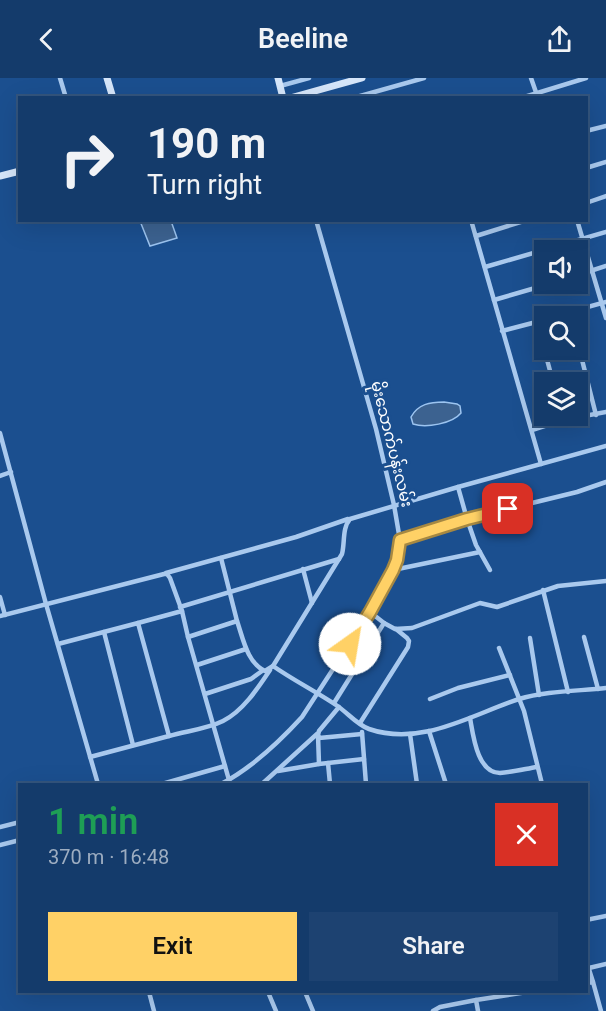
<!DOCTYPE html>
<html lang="en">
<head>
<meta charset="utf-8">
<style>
  :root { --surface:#143b6b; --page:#1d4271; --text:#f1f3f6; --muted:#9dadc1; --line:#33557e; --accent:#ffd166 }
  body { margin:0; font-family:Roboto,"Noto Sans Myanmar",sans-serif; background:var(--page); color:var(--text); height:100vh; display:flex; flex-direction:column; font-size:22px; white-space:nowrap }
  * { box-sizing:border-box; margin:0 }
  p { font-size:20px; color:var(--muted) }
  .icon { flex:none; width:33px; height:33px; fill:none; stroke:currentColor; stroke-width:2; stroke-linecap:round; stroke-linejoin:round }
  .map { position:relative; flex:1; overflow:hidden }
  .details { position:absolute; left:18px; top:705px; width:570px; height:210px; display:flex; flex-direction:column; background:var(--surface); border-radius:0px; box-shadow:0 6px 24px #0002,0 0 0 2px var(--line) }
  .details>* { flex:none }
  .top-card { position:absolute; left:18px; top:18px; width:570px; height:126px; border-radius:0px; box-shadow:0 6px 24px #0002,0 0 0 2px var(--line); background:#143b6b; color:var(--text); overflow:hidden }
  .buttons { position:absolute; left:534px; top:162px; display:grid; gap:12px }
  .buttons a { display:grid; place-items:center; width:54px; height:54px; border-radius:0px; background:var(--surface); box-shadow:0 6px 24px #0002,0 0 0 2px var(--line); font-size:30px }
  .pin { position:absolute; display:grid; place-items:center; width:51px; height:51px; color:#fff; margin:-26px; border-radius:12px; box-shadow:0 3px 9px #0006 }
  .me { position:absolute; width:66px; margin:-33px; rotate:32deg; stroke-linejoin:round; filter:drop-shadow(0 0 4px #0008) }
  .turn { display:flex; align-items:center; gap:21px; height:126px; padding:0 30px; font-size:27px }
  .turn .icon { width:78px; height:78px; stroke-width:2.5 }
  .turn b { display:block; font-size:42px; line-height:51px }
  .round { display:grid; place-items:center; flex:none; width:63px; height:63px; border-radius:0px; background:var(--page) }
  .overview { display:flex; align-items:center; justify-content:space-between; height:102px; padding:0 30px }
  h1 { font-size:36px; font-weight:600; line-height:45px; color:#1e9e55 }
  .button { display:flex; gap:12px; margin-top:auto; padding:12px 30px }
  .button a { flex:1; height:69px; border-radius:0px; background:var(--accent); color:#111; font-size:24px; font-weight:600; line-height:69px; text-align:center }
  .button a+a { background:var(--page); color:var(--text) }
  header { display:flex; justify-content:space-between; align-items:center; height:78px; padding:0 30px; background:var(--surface); font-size:27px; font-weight:600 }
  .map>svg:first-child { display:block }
  .water { fill:#3c6290; stroke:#9cc4f0; stroke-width:1.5 }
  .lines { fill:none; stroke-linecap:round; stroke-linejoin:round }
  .street { stroke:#a9c9ee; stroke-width:4.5 }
  .secondary { stroke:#d6e6fa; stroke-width:7 }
  .route-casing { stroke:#a68842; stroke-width:15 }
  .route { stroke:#ffd166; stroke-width:10 }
  .labels { text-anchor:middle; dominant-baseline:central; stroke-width:6; stroke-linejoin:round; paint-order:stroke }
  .street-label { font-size:16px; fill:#fff; stroke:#1b4f8f }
</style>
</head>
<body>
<header><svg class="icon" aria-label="back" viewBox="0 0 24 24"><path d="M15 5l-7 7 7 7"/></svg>Beeline<svg class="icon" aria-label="share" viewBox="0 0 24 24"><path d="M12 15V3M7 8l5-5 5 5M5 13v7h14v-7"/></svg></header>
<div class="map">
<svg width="606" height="933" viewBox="0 0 606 933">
  <rect width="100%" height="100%" fill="#1b4f8f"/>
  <g class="water">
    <polygon points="140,143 171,143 177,160 150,168"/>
    <path d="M444,324L457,326L460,328L461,335C452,346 426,350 413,346L411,339C418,326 430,324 444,324Z"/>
  </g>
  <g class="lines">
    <g class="street">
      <polyline points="60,0 66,20"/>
      <polyline points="531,0 538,20"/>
      <polyline points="280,8 309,0"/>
      <polyline points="353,20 424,0"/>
      <polyline points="521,20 586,0"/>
      <polyline points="586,53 606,48"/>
      <polyline points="586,90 606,84"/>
      <polyline points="586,125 606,118"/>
      <polyline points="471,142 541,386"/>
      <polyline points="577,142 606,240"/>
      <polyline points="476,158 527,142"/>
      <polyline points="485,189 606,154"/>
      <polyline points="578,197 606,188"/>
      <polyline points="494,222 549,206"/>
      <polyline points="555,238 606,224"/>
      <polyline points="537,244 553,304"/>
      <polyline points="502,253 544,242"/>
      <polyline points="578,266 596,337"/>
      <polyline points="532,352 563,342 606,334"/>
      <polyline points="0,355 46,526 98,706"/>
      <path d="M606,368L458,409L350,441C342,450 345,465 342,476L273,588C293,602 315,613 336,627C347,634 357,647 369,651C421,669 471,637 519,621C545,613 579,613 606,610"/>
      <polyline points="0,398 11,394"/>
      <polyline points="458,409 467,441 577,414 606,404"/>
      <polyline points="400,462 467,441 476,467 490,492"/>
      <polyline points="221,480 237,543"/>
      <polyline points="303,491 312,525"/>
      <polyline points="393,492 480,474"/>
      <polyline points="166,495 296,459 348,441"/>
      <polyline points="543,512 568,614"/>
      <polyline points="0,519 5,537"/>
      <polyline points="180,529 339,481"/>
      <polyline points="370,534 384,545 395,551 412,550 480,525 497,529 558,508 606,503"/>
      <polyline points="0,538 164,496 167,496 170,500 182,533"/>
      <path d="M138,545L182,533L188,559L237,543C243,560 247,585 265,593L273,588"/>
      <polyline points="104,554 133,667"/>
      <polyline points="188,559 229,702"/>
      <polyline points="584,559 598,611"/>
      <polyline points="530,560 539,617"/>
      <polyline points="58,566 138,545 169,658 90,679"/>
      <polyline points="499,570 524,633 542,706"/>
      <polyline points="197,587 246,571"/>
      <polyline points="205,616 251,601 262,593"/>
      <polyline points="430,621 458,610 510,597"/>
      <polyline points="334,625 384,545"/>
      <polyline points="339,629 319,653 318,657 319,660 362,656"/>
      <path d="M470,640C473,656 477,695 500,695C512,694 525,691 537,689"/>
      <polyline points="360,645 408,569 409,563 407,560 396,551"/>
      <polyline points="429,653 446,706"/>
      <polyline points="362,654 366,706"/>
      <polyline points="410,656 417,706"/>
      <polyline points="318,657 319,686"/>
      <path d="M169,658C186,653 207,651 223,643C243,633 258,610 270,592"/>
      <polyline points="328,685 330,706"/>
      <polyline points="278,693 319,686 364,681"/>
      <polyline points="162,706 225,688"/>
      <path d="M221,706C250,691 280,663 302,639L370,534L393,492L397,482L400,462L394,427L376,351L316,142"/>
      <polyline points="262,706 317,656"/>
      <polyline points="398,706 417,705"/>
      <polyline points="0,749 20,744"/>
      <polyline points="0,767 20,762"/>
      <polyline points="586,842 606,838"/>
      <polyline points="586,882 593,904"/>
      <polyline points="589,890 606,886"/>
      <polyline points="586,905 593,904 601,933"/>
      <polyline points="149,914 154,933"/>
      <polyline points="268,914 276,933"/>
      <polyline points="305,914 313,933"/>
      <polyline points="433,933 440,929 476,922"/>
      <polyline points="478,933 476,922 527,914"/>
    </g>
    <g class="secondary">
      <polyline points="107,0 113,20"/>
      <polyline points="278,0 283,20"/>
      <polyline points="290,20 362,0"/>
      <polyline points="0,98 20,93"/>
    </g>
  </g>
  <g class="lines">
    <defs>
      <polyline id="route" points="350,566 370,534 393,492 397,482 400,462 467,441 508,431"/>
    </defs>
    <use href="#route" class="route-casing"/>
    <use href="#route" class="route"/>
  </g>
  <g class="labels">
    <g class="street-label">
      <text transform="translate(392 366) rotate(76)">မိုးသောက်ပန်းလမ်း</text>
    </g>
  </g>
</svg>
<div class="buttons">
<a><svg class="icon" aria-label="sound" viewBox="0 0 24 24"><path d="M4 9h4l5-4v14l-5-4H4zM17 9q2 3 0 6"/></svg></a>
<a><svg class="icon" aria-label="search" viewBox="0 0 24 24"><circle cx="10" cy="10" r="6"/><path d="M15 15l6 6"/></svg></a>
<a><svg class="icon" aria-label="layers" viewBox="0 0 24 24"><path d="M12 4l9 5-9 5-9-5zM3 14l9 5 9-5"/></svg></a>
</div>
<div class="pin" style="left:508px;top:431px;background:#d93025"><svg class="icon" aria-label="arrive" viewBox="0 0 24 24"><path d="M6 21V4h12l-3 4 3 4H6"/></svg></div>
<svg class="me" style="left:350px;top:566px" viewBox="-20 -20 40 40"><circle r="19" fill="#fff"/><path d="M0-13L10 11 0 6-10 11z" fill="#ffd166"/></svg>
<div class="top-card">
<div class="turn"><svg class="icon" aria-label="right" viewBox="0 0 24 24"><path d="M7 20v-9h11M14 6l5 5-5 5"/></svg><div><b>190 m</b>Turn right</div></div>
</div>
<section class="details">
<div class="overview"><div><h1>1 min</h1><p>370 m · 16:48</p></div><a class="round" style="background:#d93025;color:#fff"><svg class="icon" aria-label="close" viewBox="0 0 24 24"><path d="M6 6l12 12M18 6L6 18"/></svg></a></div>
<div class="button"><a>Exit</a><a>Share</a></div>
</section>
</div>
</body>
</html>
